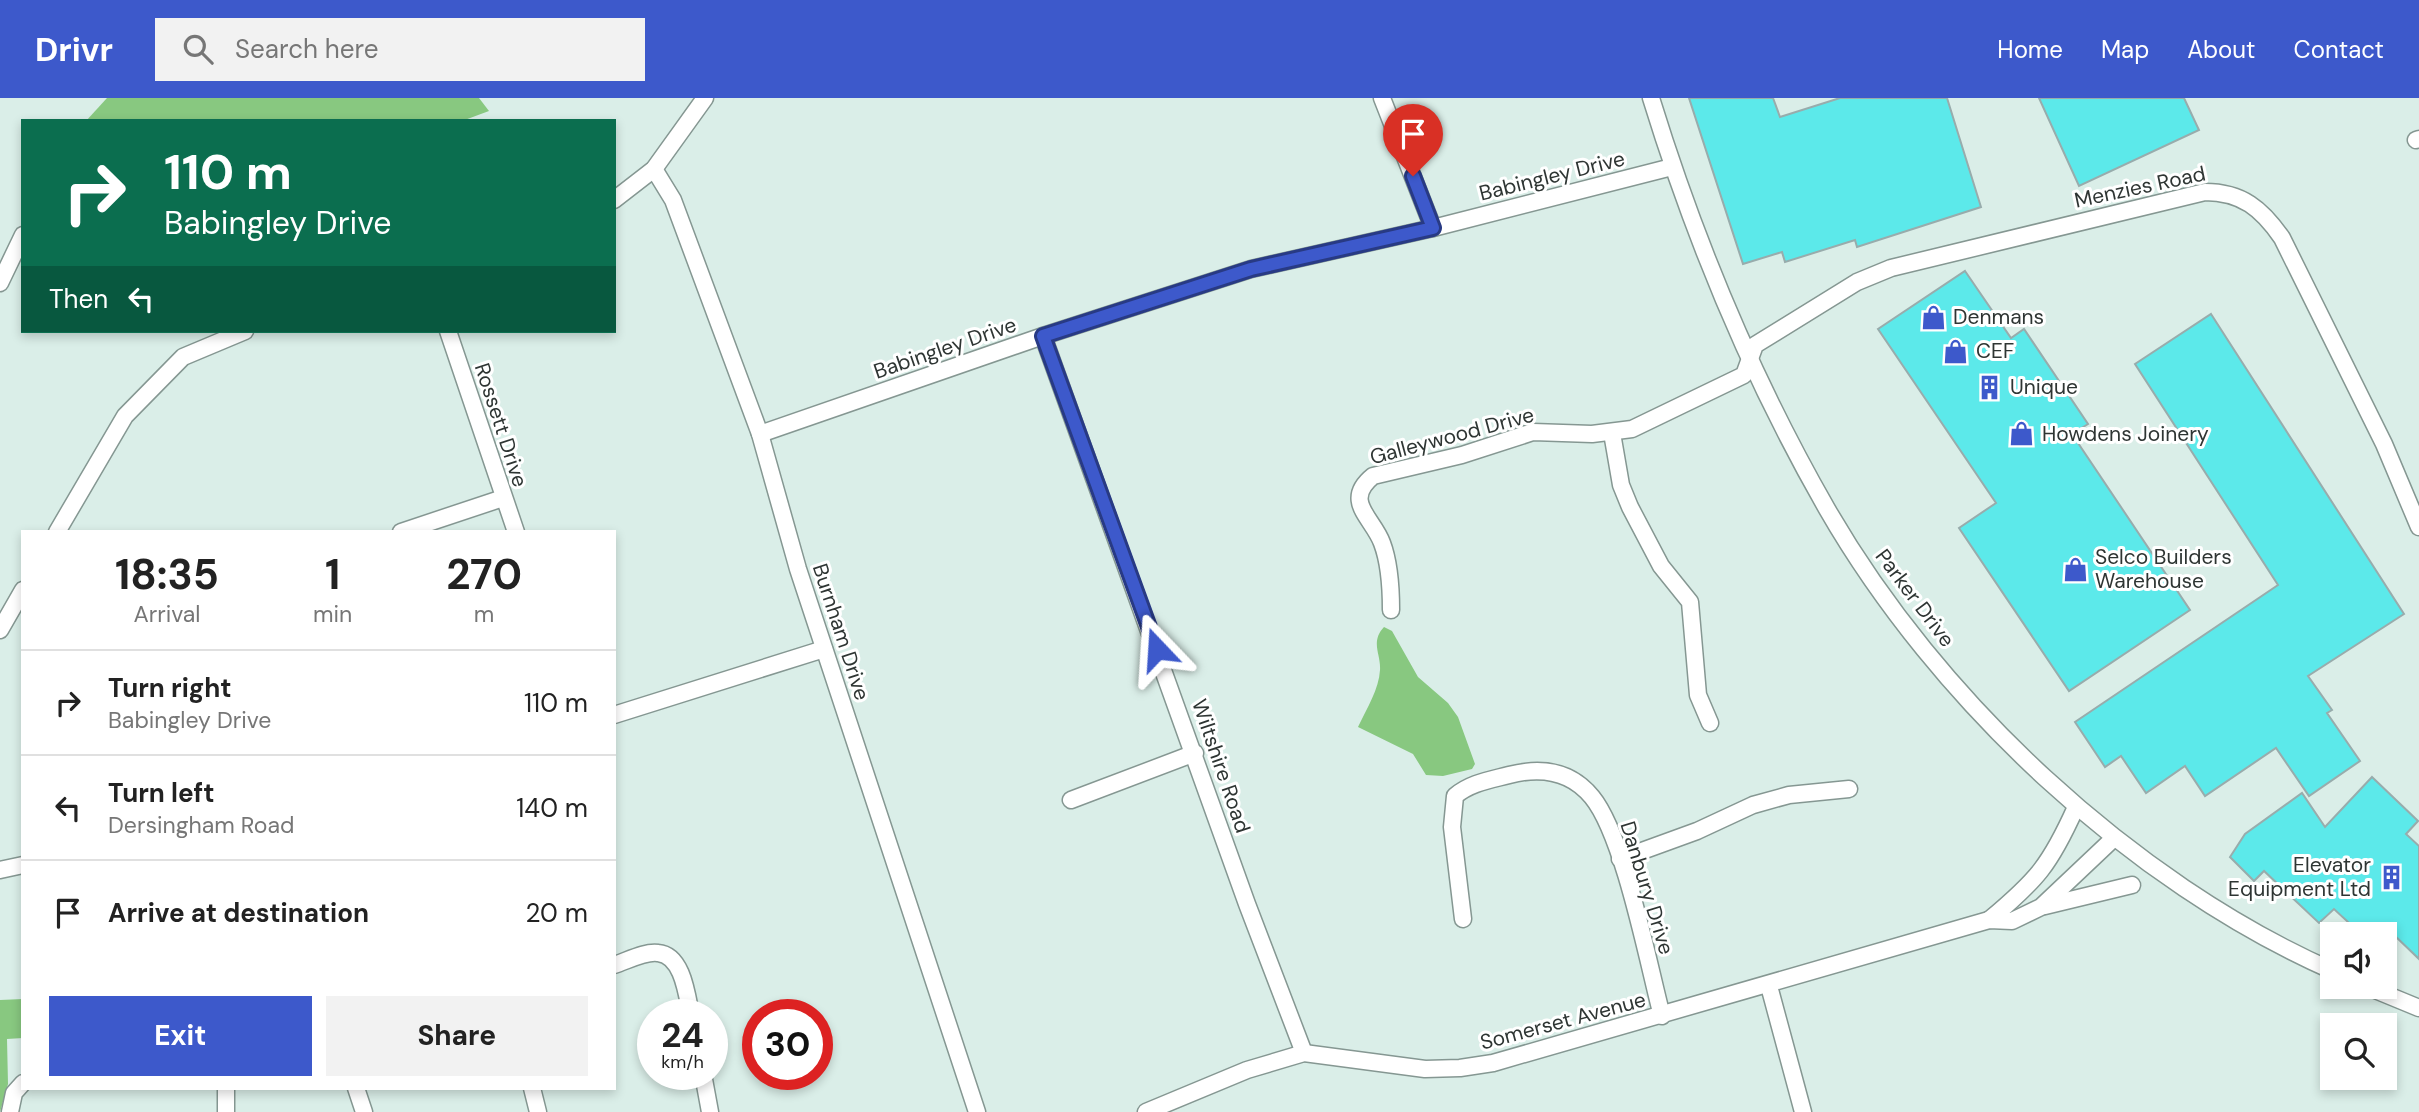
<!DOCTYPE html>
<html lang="en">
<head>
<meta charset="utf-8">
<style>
  :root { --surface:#fff; --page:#f2f2f2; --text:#222; --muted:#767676; --line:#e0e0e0; --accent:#3d59cb }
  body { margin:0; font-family:"DM Sans",sans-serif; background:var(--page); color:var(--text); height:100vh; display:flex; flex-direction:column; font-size:26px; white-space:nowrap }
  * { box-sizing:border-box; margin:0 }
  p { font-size:23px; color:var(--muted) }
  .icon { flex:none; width:38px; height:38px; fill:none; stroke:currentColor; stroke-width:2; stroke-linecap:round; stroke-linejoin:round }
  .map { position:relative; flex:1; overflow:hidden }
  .drawer { position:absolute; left:21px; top:432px; width:595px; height:560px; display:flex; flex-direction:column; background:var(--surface); border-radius:0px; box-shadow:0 4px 10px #0003 }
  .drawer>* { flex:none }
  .banner { position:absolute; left:21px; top:21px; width:595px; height:214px; border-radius:0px; box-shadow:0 4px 10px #0003; background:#0b6e4f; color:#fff; overflow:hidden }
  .controls { position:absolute; left:2320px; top:824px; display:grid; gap:14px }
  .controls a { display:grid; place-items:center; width:77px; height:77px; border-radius:0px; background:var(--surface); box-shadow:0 4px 10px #0003; font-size:35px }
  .speed { position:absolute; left:637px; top:901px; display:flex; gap:14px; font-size:35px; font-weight:700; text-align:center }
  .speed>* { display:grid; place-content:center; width:91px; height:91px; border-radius:50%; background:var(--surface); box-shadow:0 4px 10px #0003; line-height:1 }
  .speed small { font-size:18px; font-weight:400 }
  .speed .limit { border:10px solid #d22; background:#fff; color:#111 }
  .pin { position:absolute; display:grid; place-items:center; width:60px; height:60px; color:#fff; margin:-72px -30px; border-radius:50% 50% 50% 0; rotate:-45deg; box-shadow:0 0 7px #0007 }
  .pin .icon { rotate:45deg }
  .me { position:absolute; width:77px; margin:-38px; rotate:340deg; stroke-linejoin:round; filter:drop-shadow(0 0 5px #0008) }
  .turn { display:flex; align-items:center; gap:24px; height:147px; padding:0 28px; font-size:32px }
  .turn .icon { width:91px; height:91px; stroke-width:2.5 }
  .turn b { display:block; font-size:49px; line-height:60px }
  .then { display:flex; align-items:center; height:66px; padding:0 28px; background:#0003; gap:14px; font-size:26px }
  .eta { display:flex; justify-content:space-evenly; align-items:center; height:119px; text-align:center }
  .eta b { font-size:42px; font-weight:700; line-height:49px }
  .button { display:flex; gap:14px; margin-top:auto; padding:14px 28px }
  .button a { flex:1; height:80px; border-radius:0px; background:var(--accent); color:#fff; font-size:28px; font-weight:700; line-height:80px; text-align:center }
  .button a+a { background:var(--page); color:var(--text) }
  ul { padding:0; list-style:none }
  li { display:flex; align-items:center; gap:21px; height:105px; padding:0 28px; border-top:2px solid var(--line) }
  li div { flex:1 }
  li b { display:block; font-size:26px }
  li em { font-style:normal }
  header { display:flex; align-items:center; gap:42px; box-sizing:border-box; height:98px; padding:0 35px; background:var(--accent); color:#fff }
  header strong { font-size:33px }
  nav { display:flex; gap:38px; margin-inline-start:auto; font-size:24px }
  .search { width:490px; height:63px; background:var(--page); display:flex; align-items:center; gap:18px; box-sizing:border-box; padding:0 24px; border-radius:0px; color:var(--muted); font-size:26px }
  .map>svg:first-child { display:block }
  .green { fill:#88c880 }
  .building { fill:#5ce9ea; stroke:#98acac; stroke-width:2 }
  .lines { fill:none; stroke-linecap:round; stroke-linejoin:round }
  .street-casing { stroke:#859792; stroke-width:19 }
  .street { stroke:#fff; stroke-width:16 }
  .route-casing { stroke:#283a84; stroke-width:18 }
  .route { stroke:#3d59cb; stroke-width:12 }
  .labels { text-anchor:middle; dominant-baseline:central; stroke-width:6; stroke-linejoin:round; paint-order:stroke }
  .street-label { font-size:21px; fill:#2e3533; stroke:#fff }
  .poi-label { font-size:21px; fill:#2e3533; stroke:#fff; text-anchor:start }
</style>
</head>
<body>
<header>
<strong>Drivr</strong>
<div class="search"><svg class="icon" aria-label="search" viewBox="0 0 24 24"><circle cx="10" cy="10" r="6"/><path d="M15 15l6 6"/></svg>Search here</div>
<nav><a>Home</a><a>Map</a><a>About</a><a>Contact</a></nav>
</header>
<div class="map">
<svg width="2419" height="1014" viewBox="0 0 2419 1014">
  <rect width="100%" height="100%" fill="#daeee8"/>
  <g class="green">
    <polygon points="107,0 479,0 489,13 462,23 86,23"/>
    <path d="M1384,529L1392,533L1418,579L1448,605L1458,619L1475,666L1472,671L1443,678L1426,677L1413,656L1358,629C1367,610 1379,591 1380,572C1381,556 1370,544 1384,529Z"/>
    <polygon points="23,901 23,940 7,941 8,986 0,1014 0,902"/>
  </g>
  <g class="building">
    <polygon points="1689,0 1773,0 1780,19 1840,0 1947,0 1981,109 1857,149 1855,142 1785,164 1782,154 1743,166"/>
    <polygon points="2039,0 2184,0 2199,32 2079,88"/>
    <polygon points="1965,173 2011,240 2024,231 2088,326 2072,336 2190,512 2069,593 1959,430 1996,405 1878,231"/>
    <polygon points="2211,216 2404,516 2308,578 2332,612 2327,615 2360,663 2309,698 2276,650 2205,698 2185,668 2146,695 2121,658 2105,669 2075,624 2278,487 2135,266"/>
    <polygon points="2372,679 2418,723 2406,736 2419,748 2419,861 2393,836 2361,836 2334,811 2319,825 2264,773 2254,783 2230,759 2245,736 2302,695 2325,729"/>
  </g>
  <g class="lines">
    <defs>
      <g id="street">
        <polyline points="1382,0 1433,130"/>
        <path d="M1651,0C1695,143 1753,282 1827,411C1937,602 2131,784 2333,873"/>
        <polyline points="2416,42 2419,41"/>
        <polyline points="654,71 673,102 760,336 798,471 977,1014"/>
        <polyline points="614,102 654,71 705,0"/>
        <polyline points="0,185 23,137"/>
        <polyline points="448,233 516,434"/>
        <polyline points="1043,238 1247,806 1304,955"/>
        <polyline points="1612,335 1621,387 1630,409 1661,468 1690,504 1698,597 1710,625"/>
        <polyline points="760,336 1043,238 1251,171 1433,130 1672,69"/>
        <polyline points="57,434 125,318 183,259 245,233"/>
        <polyline points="401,434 503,400"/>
        <path d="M1391,512C1391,490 1390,466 1382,445C1373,420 1342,403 1373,378L1462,357L1533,334L1592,336L1632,331L1744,277L1755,247L1857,184L1891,170L2205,94C2242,94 2262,111 2282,140L2384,346L2419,429"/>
        <polyline points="0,532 23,492"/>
        <polyline points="614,617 824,551"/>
        <polyline points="1071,702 1195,655"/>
        <polyline points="1620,761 1697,733 1753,707 1789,697 1849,691"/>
        <polyline points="0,772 23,767"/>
        <polyline points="2045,808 2132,787"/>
        <path d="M1463,821L1452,729L1455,698C1470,685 1490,682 1509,677C1540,669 1570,672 1592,699C1624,738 1648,865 1662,918"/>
        <path d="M1989,822C2037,782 2050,767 2076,709"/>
        <path d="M614,867C627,863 645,853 658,855C683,857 687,898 691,917"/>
        <polyline points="1769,888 1803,1014"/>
        <polyline points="2368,889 2419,910"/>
        <polyline points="703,976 710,1014"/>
        <polyline points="226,990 226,1014"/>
        <polyline points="356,990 364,1014"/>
        <polyline points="532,990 538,1014"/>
        <polyline points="10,1014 14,995 23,985"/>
        <polyline points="1146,1014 1247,972 1304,955 1425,971 1460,970 1493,965 1989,822 2012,823 2041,809 2114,740"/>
      </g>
    </defs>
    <use href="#street" class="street-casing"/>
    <use href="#street" class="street"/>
  </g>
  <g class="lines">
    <defs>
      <polyline id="route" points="1157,551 1043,238 1251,171 1433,130 1413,78"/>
    </defs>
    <use href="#route" class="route-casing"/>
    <use href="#route" class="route"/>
  </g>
  <defs>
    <symbol id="shop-bare" viewBox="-9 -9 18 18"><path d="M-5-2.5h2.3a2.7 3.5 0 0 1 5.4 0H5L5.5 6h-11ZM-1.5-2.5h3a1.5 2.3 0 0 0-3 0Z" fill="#3d59cb" stroke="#fff" stroke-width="2.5" paint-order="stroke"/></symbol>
    <symbol id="building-bare" viewBox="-9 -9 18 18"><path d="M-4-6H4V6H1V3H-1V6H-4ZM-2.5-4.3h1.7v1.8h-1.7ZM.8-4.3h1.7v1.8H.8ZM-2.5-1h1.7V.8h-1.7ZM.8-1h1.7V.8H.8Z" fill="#3d59cb" stroke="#fff" stroke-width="2.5" paint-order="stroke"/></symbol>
  </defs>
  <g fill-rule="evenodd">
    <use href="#shop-bare" x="1916" y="202" width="35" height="35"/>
    <use href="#shop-bare" x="1938" y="236" width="35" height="35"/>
    <use href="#building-bare" x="1972" y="272" width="35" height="35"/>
    <use href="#shop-bare" x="2004" y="318" width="35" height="35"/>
    <use href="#shop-bare" x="2058" y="454" width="35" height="35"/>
    <use href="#building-bare" x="2374" y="762" width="35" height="35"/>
  </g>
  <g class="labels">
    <g class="street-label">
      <text transform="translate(1552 78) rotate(-14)">Babingley Drive</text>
      <text transform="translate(2140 89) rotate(-12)">Menzies Road</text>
      <text transform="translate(945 250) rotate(-19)">Babingley Drive</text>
      <text transform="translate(501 327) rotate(72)">Rossett Drive</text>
      <text transform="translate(1452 338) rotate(-15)">Galleywood Drive</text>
      <text transform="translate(1915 500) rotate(53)">Parker Drive</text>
      <text transform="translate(841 534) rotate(72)">Burnham Drive</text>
      <text transform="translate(1221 668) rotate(71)">Wiltshire Road</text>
      <text transform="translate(1647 790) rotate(73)">Danbury Drive</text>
      <text transform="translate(1563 923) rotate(-15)">Somerset Avenue</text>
    </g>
    <g class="poi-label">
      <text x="1953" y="219">Denmans</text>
      <text x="1976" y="253">CEF</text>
      <text x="2010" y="289">Unique</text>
      <text x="2042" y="336">Howdens Joinery</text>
      <text x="2095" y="459">Selco Builders<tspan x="2095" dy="24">Warehouse</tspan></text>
      <text x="2371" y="767" text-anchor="end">Elevator<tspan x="2371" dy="24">Equipment Ltd</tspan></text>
    </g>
  </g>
</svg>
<div class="controls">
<a><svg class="icon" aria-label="sound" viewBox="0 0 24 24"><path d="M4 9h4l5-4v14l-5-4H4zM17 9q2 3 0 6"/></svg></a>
<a><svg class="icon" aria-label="search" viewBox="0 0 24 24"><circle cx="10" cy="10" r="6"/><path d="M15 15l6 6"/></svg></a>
</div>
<div class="speed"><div>24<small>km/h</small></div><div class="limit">30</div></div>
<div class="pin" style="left:1413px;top:78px;background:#d93025"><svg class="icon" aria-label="arrive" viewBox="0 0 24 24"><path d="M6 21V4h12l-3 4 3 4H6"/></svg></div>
<svg class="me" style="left:1157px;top:551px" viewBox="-20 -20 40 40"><path d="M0-17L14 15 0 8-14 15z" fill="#3d59cb" stroke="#fff" stroke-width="4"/></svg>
<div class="banner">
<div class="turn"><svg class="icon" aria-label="right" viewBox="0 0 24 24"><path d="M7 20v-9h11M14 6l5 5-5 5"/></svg><div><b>110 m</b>Babingley Drive</div></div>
<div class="then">Then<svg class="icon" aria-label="left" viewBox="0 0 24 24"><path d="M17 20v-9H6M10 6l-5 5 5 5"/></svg></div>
</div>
<section class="drawer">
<div class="eta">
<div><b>18:35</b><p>Arrival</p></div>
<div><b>1</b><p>min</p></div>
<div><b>270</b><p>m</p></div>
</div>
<ul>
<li><svg class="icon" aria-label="right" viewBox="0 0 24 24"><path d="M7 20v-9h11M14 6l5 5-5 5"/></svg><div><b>Turn right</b><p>Babingley Drive</p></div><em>110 m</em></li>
<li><svg class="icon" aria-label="left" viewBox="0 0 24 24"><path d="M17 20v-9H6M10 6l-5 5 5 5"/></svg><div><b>Turn left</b><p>Dersingham Road</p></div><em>140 m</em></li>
<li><svg class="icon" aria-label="arrive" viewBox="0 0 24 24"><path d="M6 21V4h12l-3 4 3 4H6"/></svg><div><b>Arrive at destination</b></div><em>20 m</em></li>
</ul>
<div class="button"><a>Exit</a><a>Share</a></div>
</section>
</div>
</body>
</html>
